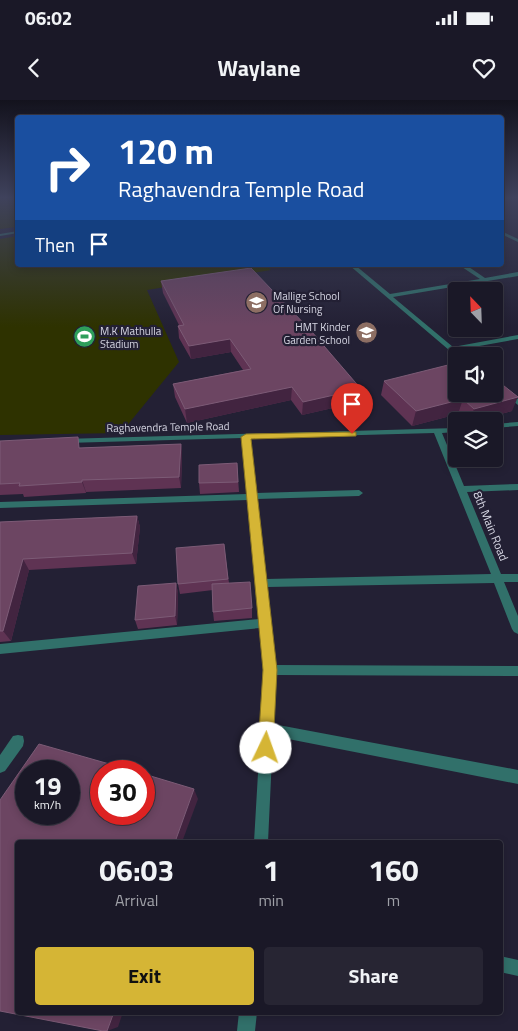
<!DOCTYPE html>
<html lang="en">
<head>
<meta charset="utf-8">
<style>
  :root { --surface:#1a1827; --page:#272533; --text:#f1f3f6; --muted:#9fa0a7; --line:#383744; --accent:#d5b535 }
  body { margin:0; font-family:"Titillium Web",sans-serif; background:var(--page); color:var(--text); height:100vh; display:flex; flex-direction:column; font-size:19px; white-space:nowrap }
  * { box-sizing:border-box; margin:0 }
  p { font-size:16px; color:var(--muted) }
  .icon { flex:none; width:28px; height:28px; fill:none; stroke:currentColor; stroke-width:2; stroke-linecap:round; stroke-linejoin:round }
  .map { position:relative; flex:1; overflow:hidden }
  .drawer { position:absolute; left:15px; top:740px; width:488px; height:175px; display:flex; flex-direction:column; background:var(--surface); border-radius:5px; box-shadow:0 2px 8px #0003,0 0 0 1px var(--line) }
  .drawer>* { flex:none }
  .guide { position:absolute; left:15px; top:15px; width:489px; height:152px; border-radius:5px; box-shadow:0 2px 8px #0003,0 0 0 1px var(--line); background:#1a4fa0; color:#fff; overflow:hidden }
  .needle { width:32px; rotate:337deg }
  .controls { position:absolute; left:448px; top:182px; display:grid; gap:10px }
  .controls a { display:grid; place-items:center; width:55px; height:55px; border-radius:5px; background:var(--surface); box-shadow:0 2px 8px #0003,0 0 0 1px var(--line); font-size:25px }
  .speed { position:absolute; left:15px; top:660px; display:flex; gap:10px; font-size:25px; font-weight:700; text-align:center }
  .speed>* { display:grid; place-content:center; width:65px; height:65px; border-radius:50%; background:var(--surface); box-shadow:0 2px 8px #0003,0 0 0 1px var(--line); line-height:1 }
  .speed small { font-size:12px; font-weight:400 }
  .speed .limit { border:8px solid #d22; background:#fff; color:#111 }
  .pin { position:absolute; display:grid; place-items:center; width:42px; height:42px; color:#fff; margin:-51px -21px; border-radius:50% 50% 50% 0; rotate:-45deg; box-shadow:0 0 5px #0007 }
  .pin .icon { rotate:45deg }
  .me { position:absolute; width:55px; margin:-28px; rotate:3deg; stroke-linejoin:round; filter:drop-shadow(0 0 4px #0008) }
  .turn { display:flex; align-items:center; gap:18px; height:105px; padding:0 20px; font-size:22px }
  .turn .icon { width:65px; height:65px; stroke-width:2.5 }
  .turn b { display:block; font-size:35px; line-height:42px }
  .then { display:flex; align-items:center; height:48px; padding:0 20px; background:#0003; gap:10px; font-size:19px }
  .eta { display:flex; justify-content:space-evenly; align-items:center; height:85px; text-align:center }
  .eta b { font-size:30px; font-weight:700; line-height:35px }
  .button { display:flex; gap:10px; margin-top:auto; padding:10px 20px }
  .button a { flex:1; height:58px; border-radius:5px; background:var(--accent); color:#111; font-size:20px; font-weight:700; line-height:58px; text-align:center }
  .button a+a { background:var(--page); color:var(--text) }
  .status { display:flex; justify-content:space-between; align-items:center; height:35px; padding:0 25px; background:var(--surface); direction:ltr }
  .status svg { height:14px; fill:currentColor }
  header { display:flex; justify-content:space-between; align-items:center; height:65px; padding:0 20px; background:var(--surface); font-size:22px; font-weight:700 }
  .map>svg:first-child { display:block }
  .green { fill:#2e3200 }
  .lines { fill:none; stroke-linecap:round; stroke-linejoin:round }
  .minor { fill:#31706a; fill-rule:evenodd }
  .tertiary { fill:#31706a; fill-rule:evenodd }
  .wall { fill:#5f3353 }
  .shaded-wall { fill:#422440 }
  .building { fill:#6c4562; stroke:#7c5b76; fill-rule:evenodd }
  .route { fill:#d5b535; stroke:#8a7622 }
  .labels { text-anchor:middle; dominant-baseline:central; stroke-width:4.5; stroke-linejoin:round; paint-order:stroke }
  .far-poi-label { font-size:11px; fill:#d5d5e2; stroke:#232034; text-anchor:start }
  .far-street-label { font-size:11px; fill:#d5d5e2; stroke:#232034 }
  .street-label { font-size:12px; fill:#d5d5e2; stroke:#232034 }
</style>
</head>
<body>
<div class="status"><b>06:02</b><svg viewBox="0 0 49 12"><path d="M0 12V9h3v3zM5 12V6h3v6zM10 12V3h3v9zM15 12V0h3v12zM26 1h20v11H26zM47 4h2v5h-2z"/></svg></div>
<header><svg class="icon" aria-label="back" viewBox="0 0 24 24"><path d="M15 5l-7 7 7 7"/></svg>Waylane<svg class="icon" aria-label="heart" viewBox="0 0 24 24"><path d="M12 20l-8-8c-3-5 5-10 8-4 3-6 11-1 8 4z"/></svg></header>
<div class="map">
<svg width="518" height="931" viewBox="0 0 518 931">
  <rect width="100%" height="100%" fill="#232034"/>
  <g class="green">
    <polygon points="0,97 17,97 17,127 0,129"/>
    <polygon points="17,136 18,165 266,165 271,170 147,190 179,262 121,333 0,335 0,139"/>
  </g>
  <g class="lines">
    <g class="minor">
      <polygon points="518,97 516,98 501,100 501,98"/>
      <polygon points="501,131 518,139 518,142 501,134"/>
      <polygon points="349,165 355,165 390,194 480,179 459,165 466,165 485,178 518,172 518,176 393,197 453,247 518,235 518,239 457,250 463,256 456,256"/>
      <polygon points="494,281 518,299 518,305 494,286"/>
      <polygon points="518,322 518,326 494,328 494,324"/>
      <path d="M456,328V332L442,333L464,386L518,384V390L467,392L501,474H518V482H504L518,516V534L514,532L512,529L494,483L267,487L275,565L518,566V576L276,575L273,624L518,670V684L273,636L268,742H254L264,570L260,528L0,554V544L259,519L248,400L0,408V402L247,394L242,338L66,343H63V339ZM434,333L491,474L266,479L257,399L359,396L363,393L359,390L256,393L250,338Z"/>
      <polygon points="18,635 23,636 24,641 23,646 5,671 0,673 0,655 13,636"/>
      <polygon points="500,856 518,860 518,876 500,872"/>
      <polygon points="239,912 257,912 255,931 237,931"/>
    </g>
    <polygon class="tertiary" points="18,131 18,133 0,136 0,134"/>
  </g>
  <g class="wall">
    <polygon points="161,181 361,289 359,302 302,315 291,300 187,323 175,297 173,284 243,270 231,252 191,259 179,238 178,226 179,225 163,193"/>
    <polygon points="384,281 512,311 476,321 466,321 458,314 412,326 381,295"/>
    <polygon points="0,341 82,348 181,344 182,355 181,388 86,392 86,393 24,397 23,394 0,395"/>
    <polygon points="237,363 239,392 200,394 199,383"/>
    <polygon points="137,416 140,427 136,464 29,470 11,541 0,542 0,422"/>
    <polygon points="224,444 229,483 252,508 252,518 214,521 213,512 213,490 180,494 178,484"/>
    <polygon points="176,483 178,493 177,525 138,529 135,520"/>
  </g>
  <g class="shaded-wall">
    <polygon points="230,239 231,252 191,259 189,246"/>
    <polygon points="292,287 291,300 187,323 185,309"/>
    <polygon points="361,289 359,302 302,315 303,302"/>
    <polygon points="518,297 512,311 476,321 469,321 474,309"/>
    <polygon points="463,299 458,314 412,326 416,311"/>
    <polygon points="181,344 182,355 181,388 179,377"/>
    <polygon points="82,380 86,392 86,393 82,382"/>
    <polygon points="137,416 140,427 136,464 132,453"/>
    <polygon points="23,459 29,470 11,541 3,531"/>
    <polygon points="176,483 178,493 177,525 175,516"/>
    <polygon points="194,689 198,699 182,742 175,742"/>
    <polygon points="114,912 123,912 118,927 107,931"/>
  </g>
  <g class="building">
    <polygon points="251,168 312,232 361,289 303,302 292,287 185,309 173,284 251,269 230,239 189,246 178,226 184,225 161,181"/>
    <polygon points="456,263 456,294 494,294 494,278 518,297 474,309 463,299 416,311 384,281"/>
    <polygon points="78,337 79,348 181,344 179,377 82,380 82,382 19,386 20,383 0,384 0,341"/>
    <polygon points="237,363 238,382 199,383 199,365"/>
    <polygon points="137,416 132,453 23,459 3,531 0,531 0,422"/>
    <polygon points="224,444 228,479 178,484 176,448"/>
    <polygon points="250,482 252,508 213,512 212,484"/>
    <polygon points="176,483 175,516 135,520 138,486"/>
    <path d="M39,644L134,671H101V714H144V674L194,689L175,742H18V912H114L107,931H103L0,911V700ZM26,671H69V714H26Z"/>
  </g>
  <linearGradient id="sky" x2="0" y2="1"><stop stop-color="#13121d"/><stop offset="0.43" stop-color="#3f425c"/><stop offset="1" stop-color="#3f425c" stop-opacity="0"/></linearGradient>
  <rect width="518" height="227" fill="url(#sky)"/>
  <polygon class="route" points="352,332 356,332 356,336 251,339 277,570 273,648 271,653 266,655 261,653 258,648 263,570 241,337 246,334"/>
  <defs>
    <symbol id="school-disc" viewBox="-11 -11 22 22"><circle r="9.5" fill="#8d6e63" stroke="#232034"/><path d="M0-5L7-2L0 1L-7-2ZM-4 1L0 2.5L4 1V4Q0 6-4 4Z" fill="#fff"/></symbol>
    <symbol id="stadium-disc" viewBox="-11 -11 22 22"><circle r="9.5" fill="#2e9e5b" stroke="#232034"/><path d="M0-5a6.5 5 0 1 0 0 10a6.5 5 0 1 0 0-10ZM-3.5-1.8h7v3.6h-7Z" fill="#fff"/></symbol>
  </defs>
  <g fill-rule="evenodd">
    <use href="#school-disc" x="244" y="190" width="25" height="25"/>
    <use href="#school-disc" x="354" y="220" width="25" height="25"/>
    <use href="#stadium-disc" x="72" y="224" width="25" height="25"/>
  </g>
  <g class="labels">
    <g class="far-poi-label">
      <text x="273" y="196">Mallige School<tspan x="273" dy="13">Of Nursing</tspan></text>
      <text x="350" y="227" text-anchor="end">HMT Kinder<tspan x="350" dy="13">Garden School</tspan></text>
      <text x="100" y="231">M.K Mathulla<tspan x="100" dy="13">Stadium</tspan></text>
    </g>
    <g class="far-street-label">
      <text transform="translate(168 327) rotate(-1)">Raghavendra Temple Road</text>
    </g>
    <g class="street-label">
      <text transform="translate(491 426) rotate(68)">8th Main Road</text>
    </g>
  </g>
</svg>
<div class="controls">
<a><svg class="needle" viewBox="-14 -14 28 28"><path d="M0-13l5 13h-10z" fill="#e53935"/><path d="M0 13l5-13h-10z" fill="#9fa0a7"/></svg></a>
<a><svg class="icon" aria-label="sound" viewBox="0 0 24 24"><path d="M4 9h4l5-4v14l-5-4H4zM17 9q2 3 0 6"/></svg></a>
<a><svg class="icon" aria-label="layers" viewBox="0 0 24 24"><path d="M12 4l9 5-9 5-9-5zM3 14l9 5 9-5"/></svg></a>
</div>
<div class="speed"><div>19<small>km/h</small></div><div class="limit">30</div></div>
<div class="pin" style="left:352px;top:334px;background:#d93025"><svg class="icon" aria-label="arrive" viewBox="0 0 24 24"><path d="M6 21V4h12l-3 4 3 4H6"/></svg></div>
<svg class="me" style="left:266px;top:648px" viewBox="-20 -20 40 40"><circle r="19" fill="#fff"/><path d="M0-13L10 11 0 6-10 11z" fill="#d5b535"/></svg>
<div class="guide">
<div class="turn"><svg class="icon" aria-label="right" viewBox="0 0 24 24"><path d="M7 20v-9h11M14 6l5 5-5 5"/></svg><div><b>120 m</b>Raghavendra Temple Road</div></div>
<div class="then">Then<svg class="icon" aria-label="arrive" viewBox="0 0 24 24"><path d="M6 21V4h12l-3 4 3 4H6"/></svg></div>
</div>
<section class="drawer">
<div class="eta">
<div><b>06:03</b><p>Arrival</p></div>
<div><b>1</b><p>min</p></div>
<div><b>160</b><p>m</p></div>
</div>
<div class="button"><a>Exit</a><a>Share</a></div>
</section>
</div>
</body>
</html>
